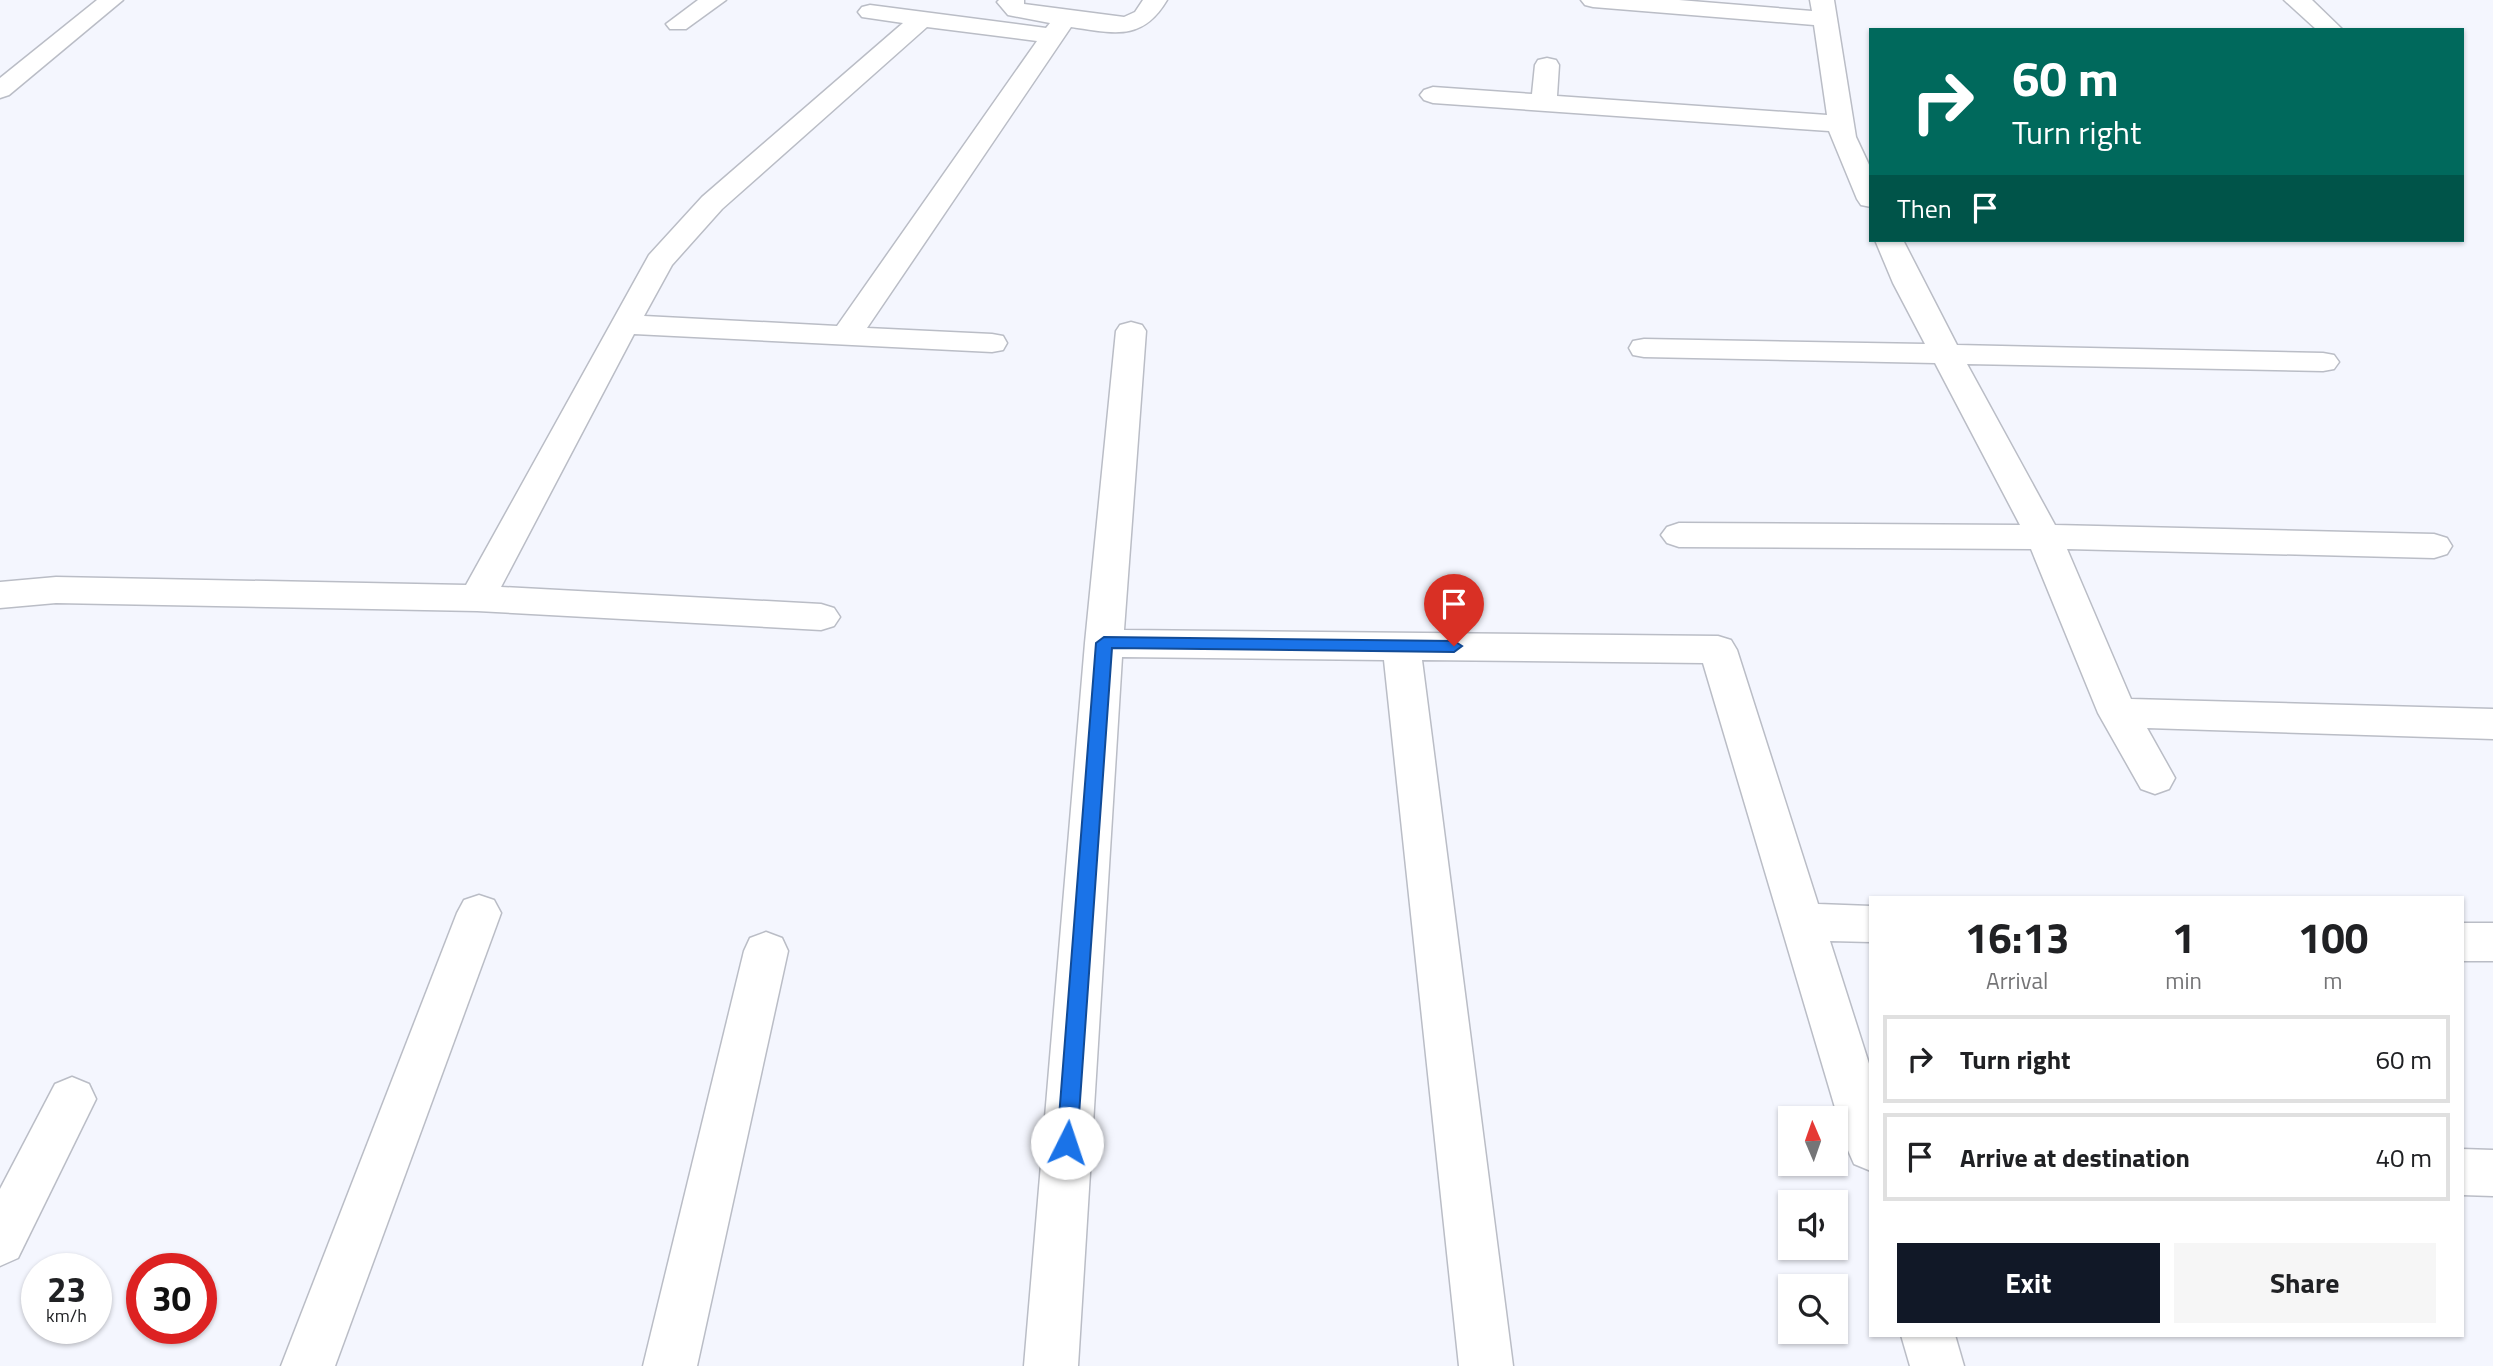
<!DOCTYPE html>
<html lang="en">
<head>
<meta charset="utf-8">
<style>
  :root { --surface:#fff; --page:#f6f6f6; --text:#202124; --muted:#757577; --line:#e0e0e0; --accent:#111827 }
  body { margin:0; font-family:"Titillium Web",sans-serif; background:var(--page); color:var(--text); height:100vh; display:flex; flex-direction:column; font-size:26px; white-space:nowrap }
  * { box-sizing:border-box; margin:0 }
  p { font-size:23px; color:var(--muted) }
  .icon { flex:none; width:38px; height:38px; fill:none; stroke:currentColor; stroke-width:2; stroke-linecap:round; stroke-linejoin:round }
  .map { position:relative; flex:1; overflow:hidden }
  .side { position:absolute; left:1869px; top:896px; width:595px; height:441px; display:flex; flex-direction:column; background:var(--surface); border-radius:0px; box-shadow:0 2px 5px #0004 }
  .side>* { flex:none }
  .banner { position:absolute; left:1869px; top:28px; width:595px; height:214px; border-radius:0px; box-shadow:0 2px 5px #0004; background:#00695c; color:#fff; overflow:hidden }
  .needle { width:46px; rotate:358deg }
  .buttons { position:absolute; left:1778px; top:1106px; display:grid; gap:14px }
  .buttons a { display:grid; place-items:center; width:70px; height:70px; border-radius:0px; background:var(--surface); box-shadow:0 2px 5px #0004; font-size:35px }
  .speed { position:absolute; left:21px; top:1253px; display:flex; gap:14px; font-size:35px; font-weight:700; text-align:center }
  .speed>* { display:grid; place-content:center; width:91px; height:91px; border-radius:50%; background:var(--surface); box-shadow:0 2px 5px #0004; line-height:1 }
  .speed small { font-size:18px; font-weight:400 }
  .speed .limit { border:10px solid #d22; background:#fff; color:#111 }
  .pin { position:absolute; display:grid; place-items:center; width:60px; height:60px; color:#fff; margin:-72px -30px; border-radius:50% 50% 50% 0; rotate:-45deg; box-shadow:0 0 7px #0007 }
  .pin .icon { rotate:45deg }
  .me { position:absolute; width:77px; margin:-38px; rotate:4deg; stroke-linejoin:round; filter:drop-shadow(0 0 5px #0008) }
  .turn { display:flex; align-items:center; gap:24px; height:147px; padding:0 28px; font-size:32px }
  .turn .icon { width:91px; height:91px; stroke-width:2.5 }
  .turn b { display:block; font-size:49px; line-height:60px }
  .then { display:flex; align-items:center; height:66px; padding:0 28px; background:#0003; gap:14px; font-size:26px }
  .eta { display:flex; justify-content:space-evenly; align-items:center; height:119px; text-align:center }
  .eta b { font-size:42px; font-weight:700; line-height:49px }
  .primary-button { display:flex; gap:14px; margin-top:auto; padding:14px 28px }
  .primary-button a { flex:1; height:80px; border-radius:0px; background:var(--accent); color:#fff; font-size:28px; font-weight:700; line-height:80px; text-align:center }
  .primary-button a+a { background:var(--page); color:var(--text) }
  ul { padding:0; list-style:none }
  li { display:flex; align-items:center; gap:21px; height:88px; margin:0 14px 10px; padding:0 14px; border:4px solid var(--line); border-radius:0px }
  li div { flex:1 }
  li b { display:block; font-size:26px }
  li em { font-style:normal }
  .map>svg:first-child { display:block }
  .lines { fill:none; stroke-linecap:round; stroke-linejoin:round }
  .minor-casing { stroke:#babdc6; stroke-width:3 }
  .minor { fill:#fff; fill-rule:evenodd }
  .route { fill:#1a73e8; stroke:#114b97; stroke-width:2 }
</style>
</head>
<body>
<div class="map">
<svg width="2493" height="1366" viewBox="0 0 2493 1366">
  <rect width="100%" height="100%" fill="#f4f6fe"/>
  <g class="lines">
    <defs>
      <g id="minor">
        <polygon points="97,0 123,0 9,95 0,98 0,78"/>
        <polygon points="698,0 726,0 686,29 670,29 666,24"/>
        <path d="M999,0H1024V4L1124,17L1135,12L1143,0H1167C1142,42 1114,33 1071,27L867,328L992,334L1003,336L1007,343L1003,350L992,352L634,334L501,587L821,604L834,608L840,617L834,626L821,630L477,611L56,603L0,608V582L56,577L466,585L649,255L702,197L903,23L862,17L858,12L862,7L870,5L1046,28L1050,23L1008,15L997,2ZM927,27L1037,41L837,326L644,316L672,265L722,209Z"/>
        <polygon points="1581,0 1679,0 1812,11 1810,0 1834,0 1856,137 1871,169 1871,207 1861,205 1857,199 1829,131 1433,103 1424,100 1420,95 1424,90 1433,87 1532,94 1535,65 1538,60 1547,58 1556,60 1559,65 1557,96 1827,115 1814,25 1593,7 1585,5"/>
        <polygon points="2284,0 2312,0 2343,30 2317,30"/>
        <polygon points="1875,240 1903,240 1957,345 2323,353 2334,355 2339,362 2334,369 2323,371 1967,364 2055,525 2434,534 2447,538 2452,546 2447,554 2434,558 2067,549 2131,699 2493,709 2493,739 2147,728 2175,778 2169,789 2155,794 2141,789 2098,713 2031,549 1679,547 1667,543 1661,535 1667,527 1679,523 2020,525 1935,363 1644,357 1633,355 1629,348 1633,341 1644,339 1925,344 1893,283"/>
        <polygon points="1131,322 1142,325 1146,331 1124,630 1718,636 1731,640 1737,650 1818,904 1871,906 1871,942 1830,941 1871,1070 1871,1171 1854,1164 1847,1148 1703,663 1422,660 1513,1366 1459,1366 1384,660 1122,657 1078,1366 1024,1366 1085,643 1116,331 1120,325"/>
        <polygon points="479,895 494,900 501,913 335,1366 281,1366 457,913 464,900"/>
        <rect x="2462" y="923" width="31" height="38"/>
        <polygon points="766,932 782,938 788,951 697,1366 643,1366 744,951 750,938"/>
        <polygon points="72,1077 89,1084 96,1099 18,1258 0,1266 0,1189 55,1084"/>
        <polygon points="2462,1149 2493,1150 2493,1196 2462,1195"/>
        <polygon points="1901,1335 1955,1335 1964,1366 1910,1366"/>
      </g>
    </defs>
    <use href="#minor" class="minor-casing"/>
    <use href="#minor" class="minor"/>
  </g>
  <polygon class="route" points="1104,637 1454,641 1462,646 1454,652 1112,648 1077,1143 1074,1150 1067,1153 1060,1150 1057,1143 1096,643"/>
</svg>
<div class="buttons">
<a><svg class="needle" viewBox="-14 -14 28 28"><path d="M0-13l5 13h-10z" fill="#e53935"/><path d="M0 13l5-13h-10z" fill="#757577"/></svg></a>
<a><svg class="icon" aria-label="sound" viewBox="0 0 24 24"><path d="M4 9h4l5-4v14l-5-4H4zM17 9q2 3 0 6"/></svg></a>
<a><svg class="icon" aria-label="search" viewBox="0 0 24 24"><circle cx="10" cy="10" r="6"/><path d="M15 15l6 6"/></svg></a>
</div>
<div class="speed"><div>23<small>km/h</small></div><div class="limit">30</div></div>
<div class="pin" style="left:1454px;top:646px;background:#d93025"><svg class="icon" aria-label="arrive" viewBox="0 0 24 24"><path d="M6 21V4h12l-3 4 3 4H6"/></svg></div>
<svg class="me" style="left:1067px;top:1143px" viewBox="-20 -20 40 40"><circle r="19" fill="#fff"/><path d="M0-13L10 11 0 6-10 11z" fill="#1a73e8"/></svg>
<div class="banner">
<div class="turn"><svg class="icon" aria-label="right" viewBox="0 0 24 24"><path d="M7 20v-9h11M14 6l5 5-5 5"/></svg><div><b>60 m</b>Turn right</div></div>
<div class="then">Then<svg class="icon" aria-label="arrive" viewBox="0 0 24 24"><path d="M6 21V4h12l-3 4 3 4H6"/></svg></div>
</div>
<section class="side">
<div class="eta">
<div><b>16:13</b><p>Arrival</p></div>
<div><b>1</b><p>min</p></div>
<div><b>100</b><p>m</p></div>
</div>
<ul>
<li><svg class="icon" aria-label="right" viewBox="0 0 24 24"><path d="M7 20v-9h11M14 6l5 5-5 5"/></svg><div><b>Turn right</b></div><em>60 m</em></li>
<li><svg class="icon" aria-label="arrive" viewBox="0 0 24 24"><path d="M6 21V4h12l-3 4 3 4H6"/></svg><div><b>Arrive at destination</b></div><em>40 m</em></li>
</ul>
<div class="primary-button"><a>Exit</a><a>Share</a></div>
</section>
</div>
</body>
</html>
